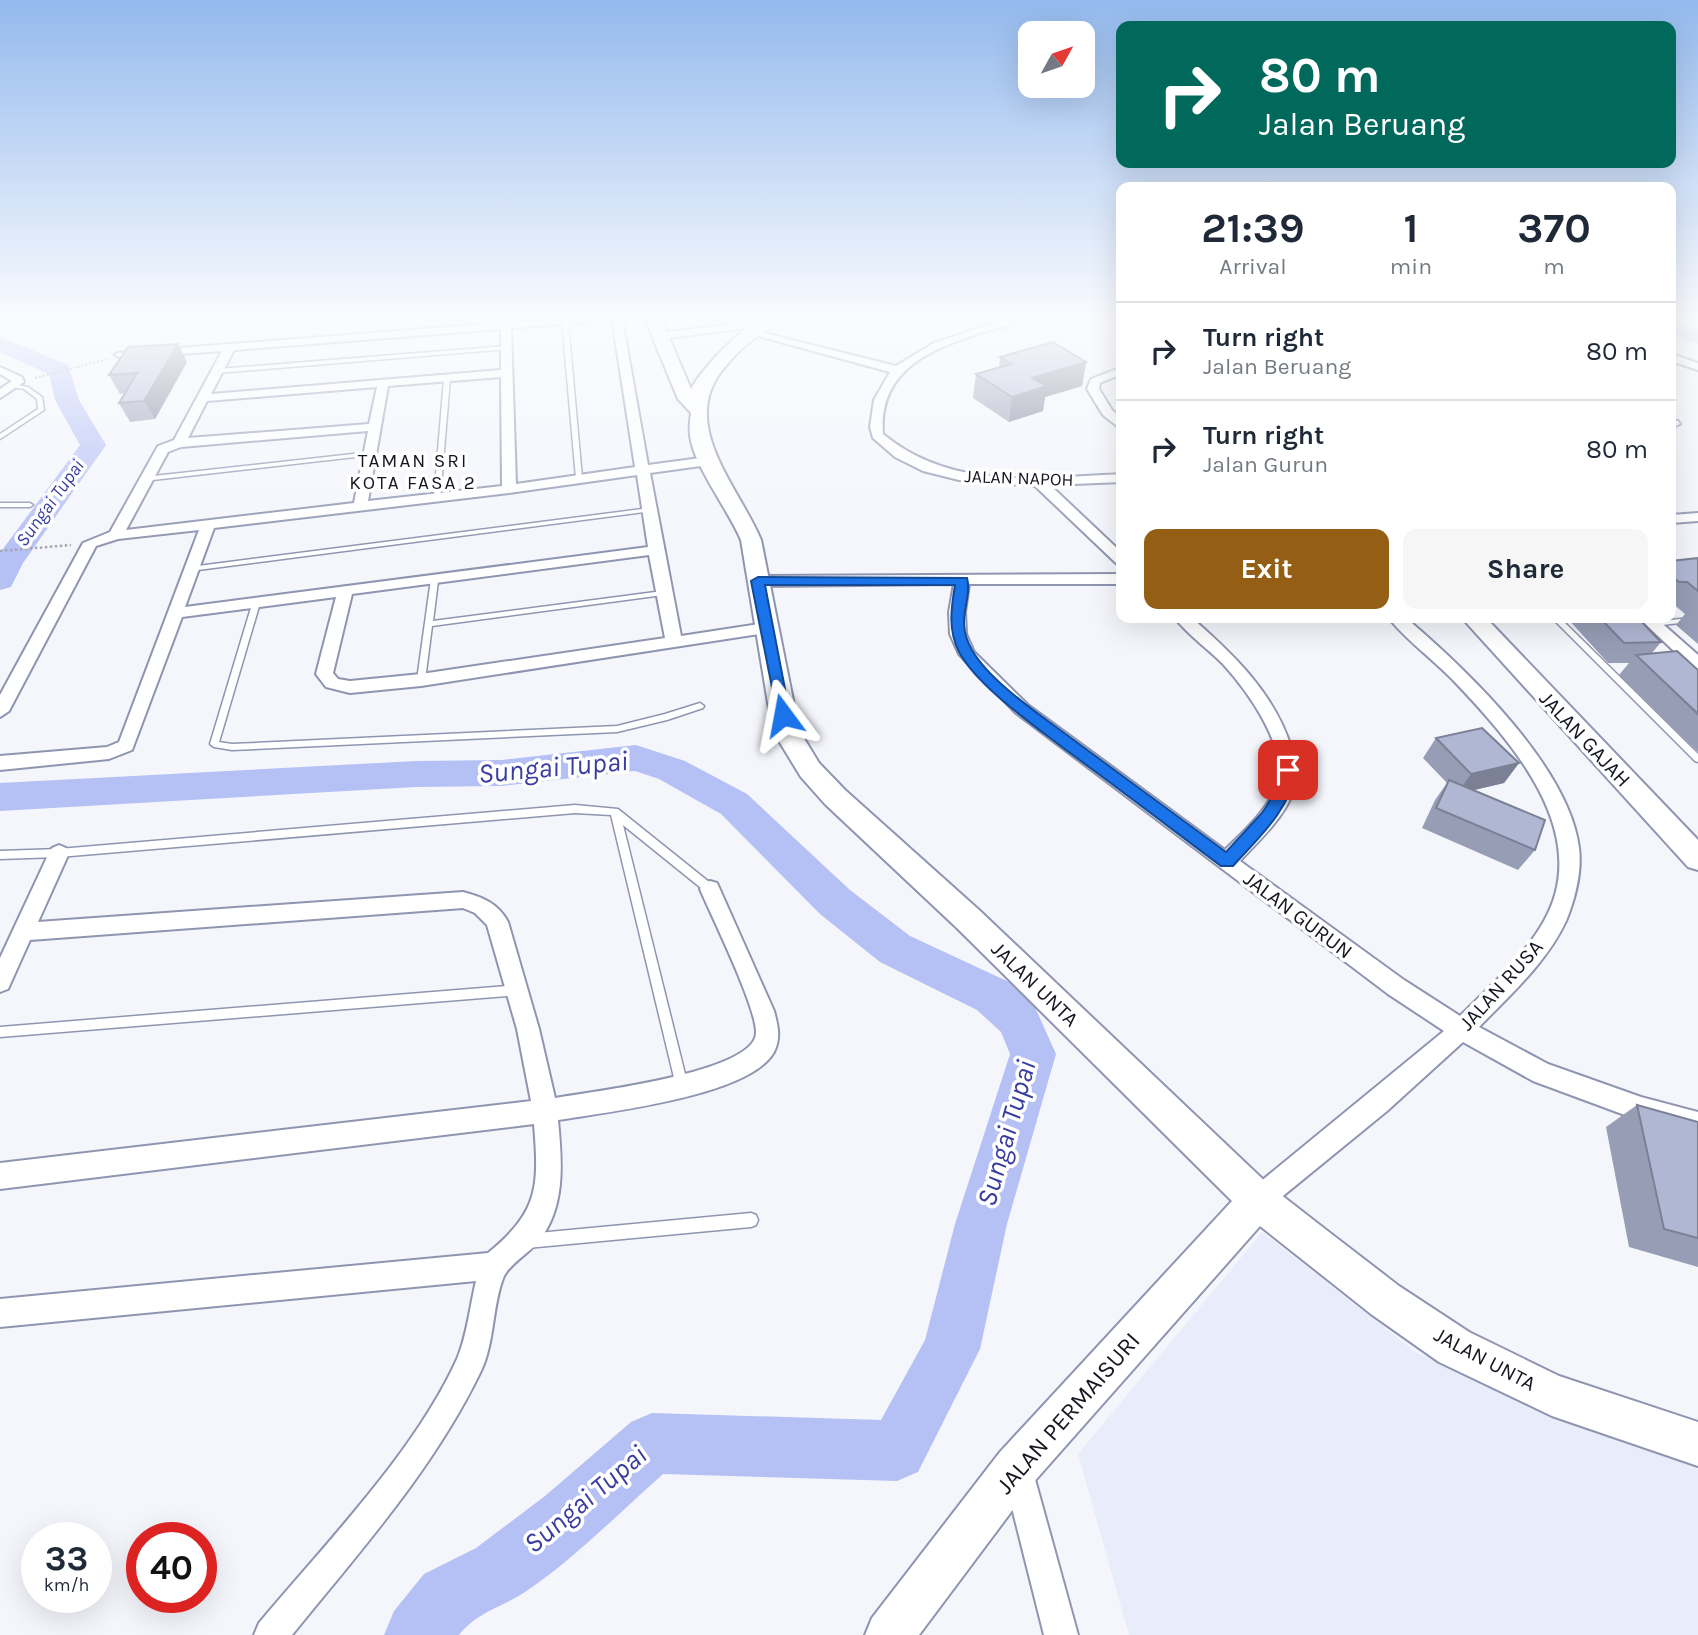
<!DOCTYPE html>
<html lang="en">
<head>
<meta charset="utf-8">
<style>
  :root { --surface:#fff; --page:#f6f6f7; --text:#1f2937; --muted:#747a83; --line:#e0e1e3; --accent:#945f14 }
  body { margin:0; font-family:Karla,sans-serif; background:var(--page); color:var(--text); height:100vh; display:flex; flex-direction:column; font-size:26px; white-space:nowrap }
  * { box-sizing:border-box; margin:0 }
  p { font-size:23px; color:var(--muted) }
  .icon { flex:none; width:38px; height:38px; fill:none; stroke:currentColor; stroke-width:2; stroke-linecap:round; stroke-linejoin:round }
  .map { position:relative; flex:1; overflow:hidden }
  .details { position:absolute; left:1116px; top:182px; width:560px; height:441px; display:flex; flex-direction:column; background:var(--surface); border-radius:14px; box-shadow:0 7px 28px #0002 }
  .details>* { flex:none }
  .banner { position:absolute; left:1116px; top:21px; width:560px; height:147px; border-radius:14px; box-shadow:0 7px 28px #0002; background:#00695c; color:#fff; overflow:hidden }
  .needle { width:46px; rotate:50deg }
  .controls { position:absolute; left:1018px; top:21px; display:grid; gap:14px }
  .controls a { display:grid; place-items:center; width:77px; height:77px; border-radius:14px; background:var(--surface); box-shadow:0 7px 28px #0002; font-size:35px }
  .speed { position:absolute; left:21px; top:1522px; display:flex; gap:14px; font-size:35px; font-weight:700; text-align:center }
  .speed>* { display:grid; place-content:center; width:91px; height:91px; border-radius:50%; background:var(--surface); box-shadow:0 7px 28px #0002; line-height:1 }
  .speed small { font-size:18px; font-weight:400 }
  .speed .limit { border:10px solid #d22; background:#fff; color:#111 }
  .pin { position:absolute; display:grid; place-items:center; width:60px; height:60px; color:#fff; margin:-30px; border-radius:14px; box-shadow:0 4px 10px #0006 }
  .me { position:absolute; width:77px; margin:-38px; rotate:347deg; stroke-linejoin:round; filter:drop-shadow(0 0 5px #0008) }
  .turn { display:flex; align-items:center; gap:24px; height:147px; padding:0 28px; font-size:32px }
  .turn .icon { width:91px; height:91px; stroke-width:2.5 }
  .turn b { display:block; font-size:49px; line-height:60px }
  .eta { display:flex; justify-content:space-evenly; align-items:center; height:119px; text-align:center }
  .eta b { font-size:42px; font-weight:700; line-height:49px }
  .primary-button { display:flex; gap:14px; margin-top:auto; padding:14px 28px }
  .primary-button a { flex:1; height:80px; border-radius:14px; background:var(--accent); color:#fff; font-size:28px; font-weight:700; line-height:80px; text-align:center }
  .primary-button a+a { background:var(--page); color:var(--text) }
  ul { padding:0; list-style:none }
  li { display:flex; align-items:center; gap:21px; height:98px; padding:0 28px; border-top:2px solid var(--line) }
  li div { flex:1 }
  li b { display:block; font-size:26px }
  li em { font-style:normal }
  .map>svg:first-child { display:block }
  .built { fill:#e9edfb }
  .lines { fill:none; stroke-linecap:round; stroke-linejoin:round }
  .river { fill:#b5c0f5; fill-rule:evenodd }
  .lane-casing { stroke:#8f95b0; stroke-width:3 }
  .street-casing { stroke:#8f95b0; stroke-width:4 }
  .secondary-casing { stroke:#8f95b0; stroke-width:4 }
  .path-far1 { stroke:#a5a7ae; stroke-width:2; stroke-dasharray:2 2; stroke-linecap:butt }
  .path { stroke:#a5a7ae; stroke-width:2.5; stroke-dasharray:2.5 2.5; stroke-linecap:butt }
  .lane { fill:#fff; fill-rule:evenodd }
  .street { fill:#fff; fill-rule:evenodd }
  .secondary { fill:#fff; fill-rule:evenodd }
  .wall { fill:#979db5 }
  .shaded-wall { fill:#7b8094 }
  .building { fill:#b0b7d3; stroke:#7b8094; stroke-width:2 }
  .route { fill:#1a73e8; stroke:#114b97; stroke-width:2 }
  .labels { text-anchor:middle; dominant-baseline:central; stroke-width:7; stroke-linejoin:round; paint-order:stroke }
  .far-street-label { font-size:18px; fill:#141620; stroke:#fff }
  .far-neighbourhood-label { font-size:19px; letter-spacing:2px; fill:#141620; stroke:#fff }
  .far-water-label { font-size:19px; font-style:italic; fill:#393d9f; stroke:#fff }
  .street-label { font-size:21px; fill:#141620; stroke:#fff }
  .near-street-label { font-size:24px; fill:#141620; stroke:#fff }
  .near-water-label { font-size:28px; font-style:italic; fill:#393d9f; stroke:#fff }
</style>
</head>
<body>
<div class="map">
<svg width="1698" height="1635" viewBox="0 0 1698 1635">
  <rect width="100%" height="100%" fill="#f5f6fc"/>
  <polygon class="built" points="1262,1232 1417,1353 1698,1453 1698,1635 1129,1635 1078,1454"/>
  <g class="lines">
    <g class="river">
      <polygon points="1671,321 1698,330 1698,344 1671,334"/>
      <polygon points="0,337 68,365 79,400 106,445 23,563 11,587 0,590 0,553 80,445 55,400 49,374 0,352"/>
      <path d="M636,745L685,761L747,794L850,890L910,936L1009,982L1034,1005L1056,1054L1007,1224L980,1349L918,1472L897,1481L663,1474C619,1513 571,1562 522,1594C499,1608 476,1613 459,1635H384L394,1611L424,1574L476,1548L545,1496L631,1422L652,1413L881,1420L925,1340L955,1224L1010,1054L1001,1032L977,1010L880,962L820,914L721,814L659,779L635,771L502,786L416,787L0,811V783L416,761L502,760Z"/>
    </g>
    <defs>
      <g id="lane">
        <polygon points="565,319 568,321 582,478 579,480 576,478 562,321"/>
        <polygon points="506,346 509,348 508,349 218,373 215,371 218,369"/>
        <polygon points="447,377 450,379 440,498 437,500 434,498 444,379"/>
        <polygon points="13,384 28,387 42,397 44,410 0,439 0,434 38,409 37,399 24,389 11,387 10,386"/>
        <polygon points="371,452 374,454 373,455 144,481 141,479 144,477"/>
        <polygon points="0,503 30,503 33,505 30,507 0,507"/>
        <polygon points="650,508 653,510 652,511 190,571 186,569 190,567"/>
        <polygon points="431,579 434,579 438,581 433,621 663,591 667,593 663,595 432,626 425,680 421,683 417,680"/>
        <polygon points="253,601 256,601 260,603 219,742 232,744 617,726 665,714 700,703 704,706 703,708 667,720 617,732 232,750 214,747 210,744"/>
        <polygon points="1698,617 1698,621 1653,626 1649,624 1653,622"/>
        <polygon points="1552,618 1560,618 1698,754 1698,762 1695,761"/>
        <polygon points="575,805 618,809 714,886 715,889 714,892 710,893 706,892 623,825 688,1086 686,1090 682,1092 678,1090 676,1086 611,815 575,813 59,857 0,859 0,851 59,849"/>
        <polygon points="518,985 522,987 524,990 522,993 518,995 0,1037 0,1027"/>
        <polygon points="751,1213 756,1215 758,1220 756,1225 751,1227 527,1248 522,1246 520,1241 522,1236 527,1234"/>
      </g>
      <g id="street">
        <path d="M551,319H595L590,322L511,328L516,484L635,467L612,319H622L648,465L708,457L715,461L708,465L650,473L681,636L766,623L772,624L774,628L772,632L421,686L350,693L326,687L316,674L336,597L182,617L132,750L109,759L0,770V756L107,747L119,742L199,530L118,539L96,546L9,711L0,717V695L83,543L110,532L158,446L174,440L222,351L121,358L115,355L117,353ZM501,329V370L211,394L234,350ZM501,377L502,486L368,501L388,386ZM377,387L369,424L188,438L207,401ZM368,431L354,503L126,530L168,452L181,447ZM637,475L648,547L185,607L214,528L509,493ZM649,555L665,638L421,674L350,681L338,679L333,673L352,594Z"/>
        <path d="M1006,319H1022C1013,326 998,328 986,331C934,348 878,368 883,434C952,491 1038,478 1122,474V482L1050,485L1122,553V565L1117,564L1035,486L959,480L923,471L895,457L873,438L870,427L874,400L890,372L747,333L752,330L896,366L934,343Z"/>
        <polygon points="766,320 771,323 770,325 661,339 656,336 661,333"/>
        <polygon points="1671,354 1698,363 1698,370 1671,361"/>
        <polygon points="0,367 22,377 24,382 0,398 0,389 12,381 0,374"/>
        <polygon points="1122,367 1122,374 1100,383 1099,389 1112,410 1122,419 1122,430 1103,415 1087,389 1091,379"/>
        <polygon points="1671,420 1678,421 1680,424 1671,428"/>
        <polygon points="1698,513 1698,521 1671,523 1671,515"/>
        <path d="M1122,574V584H969L965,612L966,634L974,652L1028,705L1225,850C1243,832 1266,812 1276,787C1291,749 1246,689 1222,663C1207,648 1188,635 1175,618H1192C1235,656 1275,694 1292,750C1295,760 1298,771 1296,782C1290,813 1260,839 1240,861L1404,980L1460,1016C1489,987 1524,957 1544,921C1594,833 1511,741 1454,681C1435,661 1405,639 1389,618H1406C1466,669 1569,767 1579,848C1582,871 1575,899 1566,921C1547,962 1510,995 1479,1027L1548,1064L1641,1097L1698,1112V1136L1641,1121L1533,1081L1463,1042L1387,1111L1267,1209L1258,1213L1249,1209L1245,1200L1249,1191L1444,1031L1388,994L1016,713L959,654L950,634L949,612L954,584L758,586L750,581L758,576Z"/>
        <polygon points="1639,618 1656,618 1698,655 1698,669 1692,668"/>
        <path d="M59,845L66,848L69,853L38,922L463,892C482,897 498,903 508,922L539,1029L555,1098C588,1092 755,1073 756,1033C757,1008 712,917 700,889L703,883L710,881L717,883L774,1011C778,1026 781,1038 774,1052C750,1096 606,1112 558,1120C562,1162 566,1208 538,1242C529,1253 510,1264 504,1276C492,1304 495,1344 480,1373C433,1470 360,1551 292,1635H254L259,1623C325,1544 415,1452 457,1359C467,1336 470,1306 476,1281L0,1327V1299L488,1253C539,1211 539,1187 534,1124L0,1189V1163L531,1101L517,1029L487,925L475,913L463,908L30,940L8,989L0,992V958L49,853L52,848Z"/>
        <polygon points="1018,1457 1029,1461 1033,1472 1078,1635 1044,1635 1003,1472 1007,1461"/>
      </g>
      <g id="secondary">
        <path d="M645,319H661L691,389C702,369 742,325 765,319C769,318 777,319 782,319C775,327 764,332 755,338C744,346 733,357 724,368C677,424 739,487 761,540L796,715L805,740L819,763L845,790L979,910L1271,1187L1325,1229L1399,1286L1469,1332L1559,1376L1698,1422V1466L1552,1416L1439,1362L1371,1314L1260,1226L1032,1484L919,1635H865L872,1618L1000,1452L1232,1201L957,928L825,804L801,777L779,741L770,715L741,540C728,509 693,465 690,435C689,428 690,420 691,413L678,399Z"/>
        <polygon points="1462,618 1486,618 1698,840 1698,870 1688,867"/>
      </g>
    </defs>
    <use href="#lane" class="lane-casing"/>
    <use href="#street" class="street-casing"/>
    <use href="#secondary" class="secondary-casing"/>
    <polyline class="path-far1" points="35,378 109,359"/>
    <polyline class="path" points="0,551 71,545"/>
    <use href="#lane" class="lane"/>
    <use href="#street" class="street"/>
    <use href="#secondary" class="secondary"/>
  </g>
  <g class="wall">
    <polygon points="1000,357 1086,362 1082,386 1045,397 1043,411 1009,422 973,398 976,374 999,367"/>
    <polygon points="187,362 155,419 130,422 119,403 125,393 120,394 109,375"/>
    <polygon points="1698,558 1698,644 1676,625 1685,614 1671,602 1671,561"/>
    <polygon points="1567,618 1638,618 1661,642 1652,653 1698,670 1698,752 1619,675 1629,663 1608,663"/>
    <polygon points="1436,738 1519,763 1504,783 1474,790 1535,850 1518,870 1422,828 1435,800 1447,783 1423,758"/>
    <polygon points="1637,1105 1698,1122 1698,1267 1629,1247 1606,1127"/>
  </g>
  <g class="shaded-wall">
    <polygon points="178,344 187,362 155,419 144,401"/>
    <polygon points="1086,362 1082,386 1045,397 1043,411 1009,422 1012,397 1032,378"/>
    <polygon points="1519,763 1504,783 1457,794 1471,774"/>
  </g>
  <g class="building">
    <polygon points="1053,342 1086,362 1032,378 1047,386 1012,397 976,374 1011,364 1000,357"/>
    <polygon points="178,344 144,401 119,403 137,373 109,375 128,347"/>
    <polygon points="1698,558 1698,591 1687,582 1679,582 1671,576 1671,561"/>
    <polygon points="1600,618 1638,618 1661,642 1624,643"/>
    <polygon points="1677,651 1698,670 1698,714 1636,655"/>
    <polygon points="1482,728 1519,763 1471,774 1436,738"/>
    <polygon points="1449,780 1545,820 1535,850 1436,808"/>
    <polygon points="1637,1105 1698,1122 1698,1238 1664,1229"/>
  </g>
  <linearGradient id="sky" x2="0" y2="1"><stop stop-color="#93b9ed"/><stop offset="0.58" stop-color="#fafbfe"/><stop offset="1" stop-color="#fafbfe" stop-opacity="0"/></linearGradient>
  <rect width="1698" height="548" fill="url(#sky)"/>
  <path class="route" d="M758,577L967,578C973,600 954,619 972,650C990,682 1042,716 1071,738C1123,776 1174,814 1226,852L1262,813L1278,788L1283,766L1288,764L1296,770C1290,810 1259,837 1233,866H1221C1169,827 1118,788 1066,750C1035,726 978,687 959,652C948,630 951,609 955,585H765L790,715L788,718H778L751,581Z"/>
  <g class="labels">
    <g class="far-street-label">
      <text transform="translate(1019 478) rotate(2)">JALAN NAPOH</text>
    </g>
    <g class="far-neighbourhood-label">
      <text x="413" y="461">TAMAN SRI<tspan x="413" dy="22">KOTA FASA 2</tspan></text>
    </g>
    <g class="far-water-label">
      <text transform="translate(50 503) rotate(-54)">Sungai Tupai</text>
    </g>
    <g class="street-label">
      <text transform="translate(1585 739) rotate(47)">JALAN GAJAH</text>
      <text transform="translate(1298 915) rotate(37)">JALAN GURUN</text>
      <text transform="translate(1035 984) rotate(44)">JALAN UNTA</text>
      <text transform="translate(1501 985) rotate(-48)">JALAN RUSA</text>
      <text transform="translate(1485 1359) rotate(28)">JALAN UNTA</text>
    </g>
    <g class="near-street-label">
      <text transform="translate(1068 1413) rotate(-49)">JALAN PERMAISURI</text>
    </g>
    <g class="near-water-label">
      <text transform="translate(553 767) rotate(-5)">Sungai Tupai</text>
      <text transform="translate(1006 1133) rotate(-74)">Sungai Tupai</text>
      <text transform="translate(585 1499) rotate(-40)">Sungai Tupai</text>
    </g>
  </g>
</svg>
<div class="controls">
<a><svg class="needle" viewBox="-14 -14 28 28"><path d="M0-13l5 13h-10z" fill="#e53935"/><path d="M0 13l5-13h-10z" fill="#747a83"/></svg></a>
</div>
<div class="speed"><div>33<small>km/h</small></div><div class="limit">40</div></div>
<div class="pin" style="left:1288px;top:770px;background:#d93025"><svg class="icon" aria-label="arrive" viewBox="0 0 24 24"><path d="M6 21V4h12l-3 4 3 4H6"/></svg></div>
<svg class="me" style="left:783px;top:715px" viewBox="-20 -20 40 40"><path d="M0-17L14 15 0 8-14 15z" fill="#1a73e8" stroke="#fff" stroke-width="4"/></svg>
<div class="banner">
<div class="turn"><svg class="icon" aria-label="right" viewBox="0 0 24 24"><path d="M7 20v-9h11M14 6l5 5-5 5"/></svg><div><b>80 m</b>Jalan Beruang</div></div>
</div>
<section class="details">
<div class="eta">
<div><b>21:39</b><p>Arrival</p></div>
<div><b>1</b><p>min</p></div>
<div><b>370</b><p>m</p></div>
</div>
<ul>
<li><svg class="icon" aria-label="right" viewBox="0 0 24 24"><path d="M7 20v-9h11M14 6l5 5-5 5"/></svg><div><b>Turn right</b><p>Jalan Beruang</p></div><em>80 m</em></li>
<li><svg class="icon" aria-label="right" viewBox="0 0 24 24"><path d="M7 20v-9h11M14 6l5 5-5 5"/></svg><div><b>Turn right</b><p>Jalan Gurun</p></div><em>80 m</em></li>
</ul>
<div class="primary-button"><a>Exit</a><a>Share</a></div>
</section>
</div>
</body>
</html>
